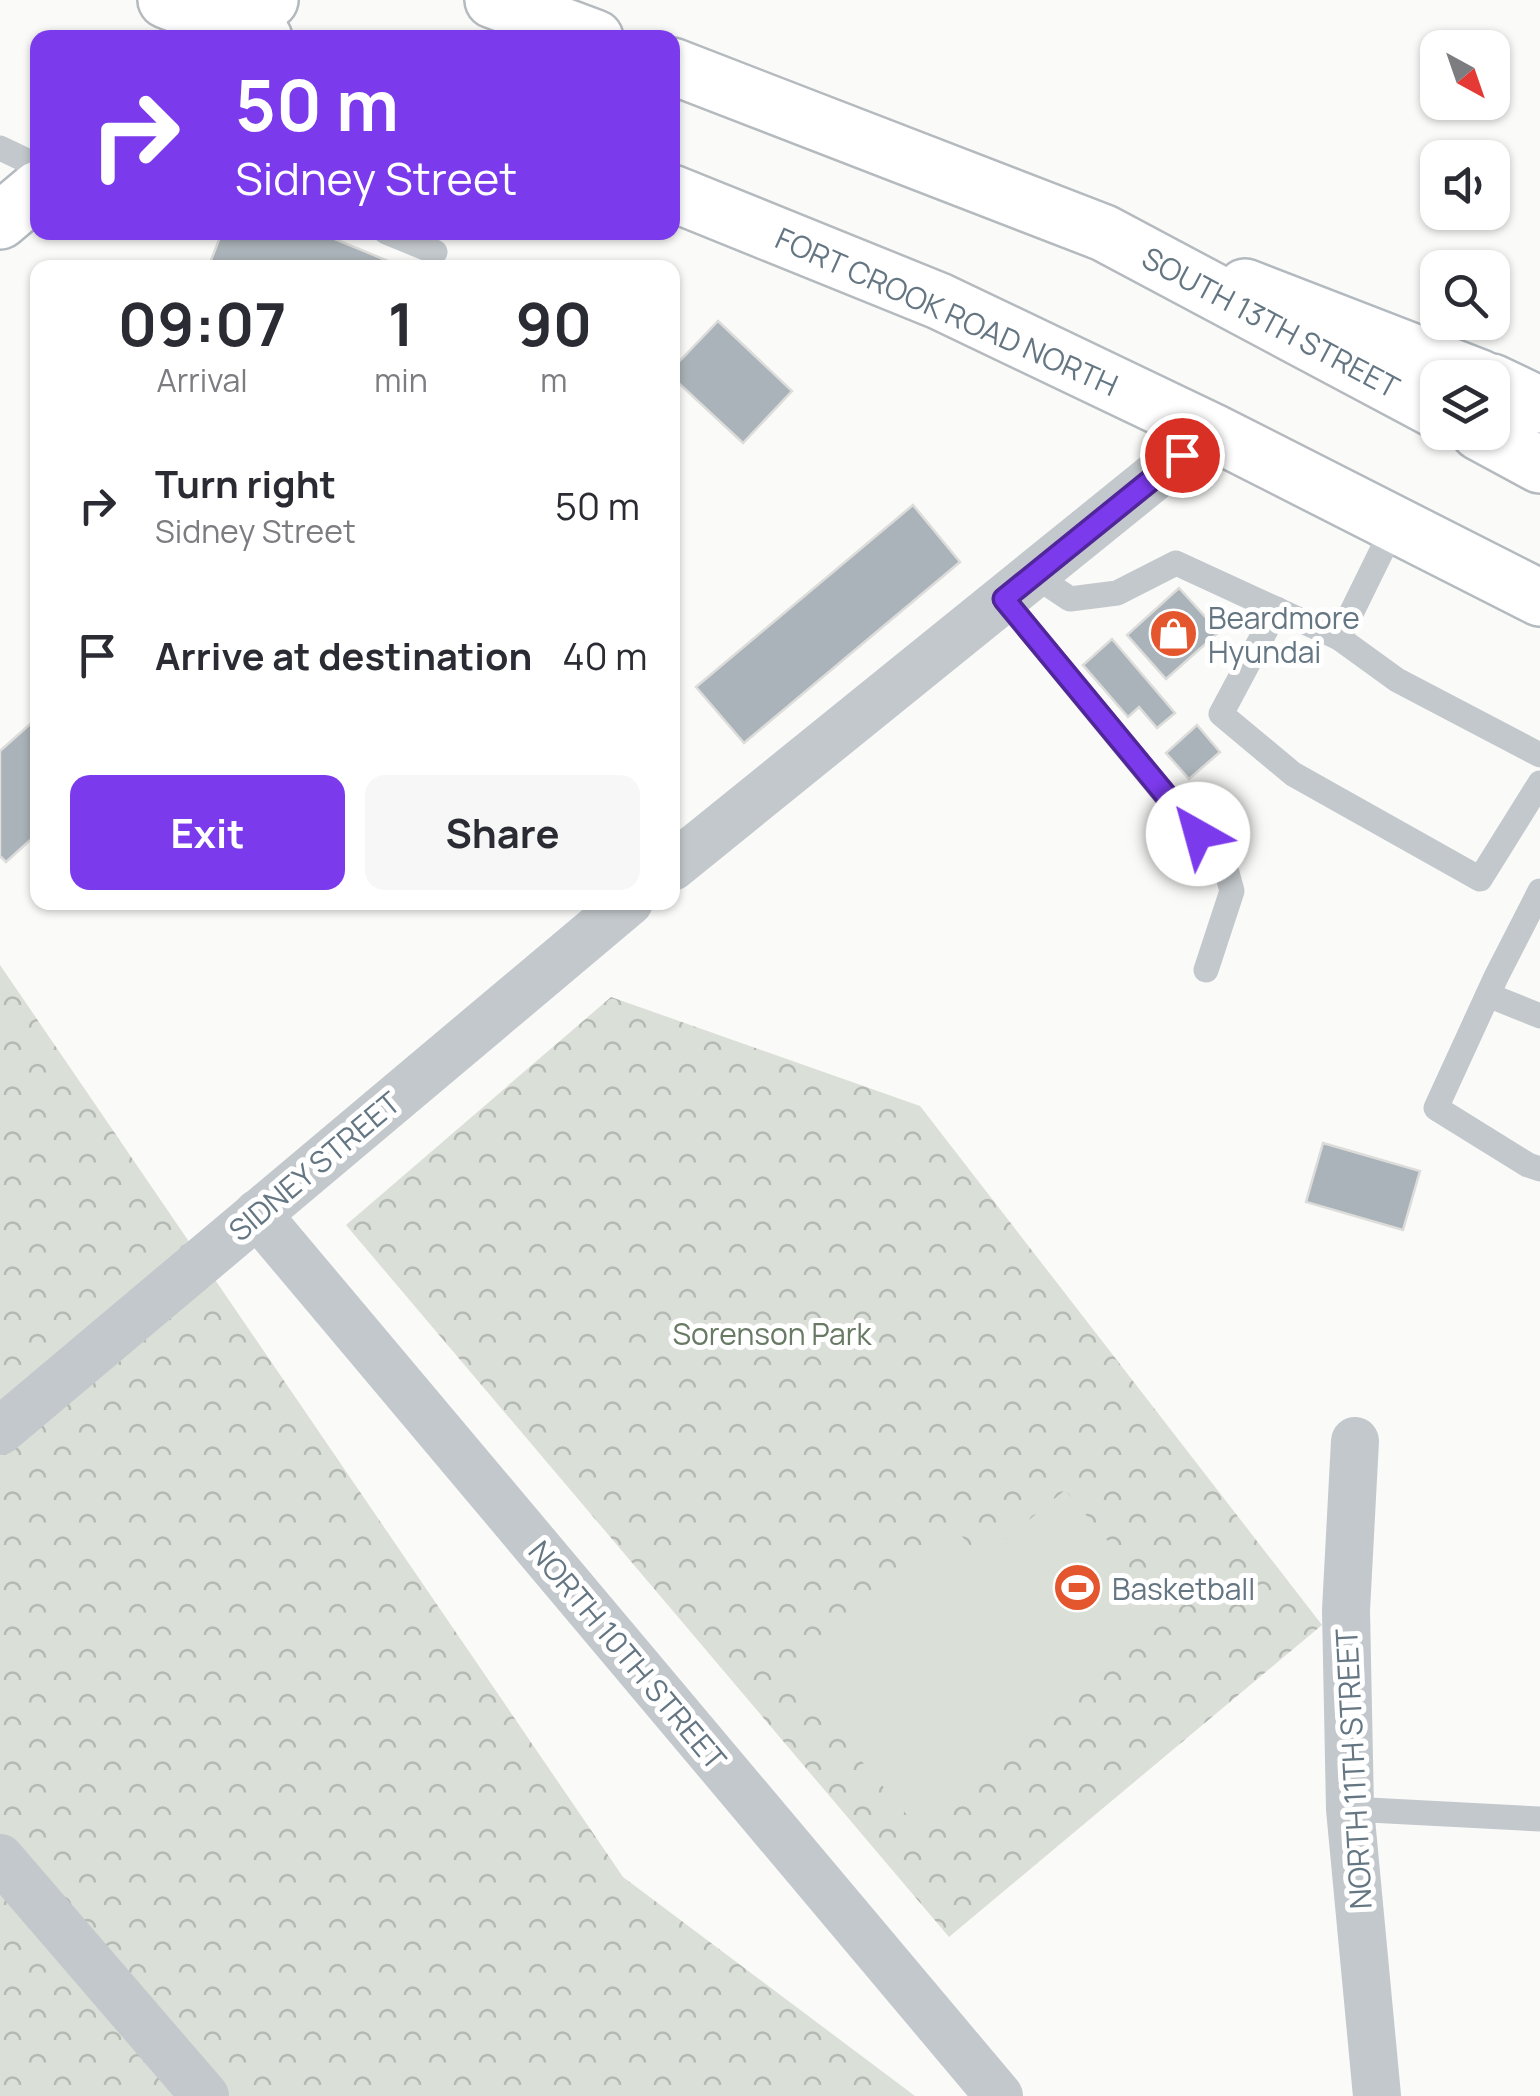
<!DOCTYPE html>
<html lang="en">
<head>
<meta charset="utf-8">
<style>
  :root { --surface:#fff; --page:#f7f7f7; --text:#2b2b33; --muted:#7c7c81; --accent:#7c3aed }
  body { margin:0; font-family:Manrope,sans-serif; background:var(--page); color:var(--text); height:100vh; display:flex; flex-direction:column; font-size:38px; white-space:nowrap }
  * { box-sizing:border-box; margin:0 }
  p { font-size:32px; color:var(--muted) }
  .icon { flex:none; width:55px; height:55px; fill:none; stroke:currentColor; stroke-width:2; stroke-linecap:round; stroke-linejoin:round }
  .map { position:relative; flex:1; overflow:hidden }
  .side { position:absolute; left:30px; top:260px; width:650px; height:650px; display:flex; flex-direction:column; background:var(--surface); border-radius:20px; box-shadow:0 2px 8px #0004 }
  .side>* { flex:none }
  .banner { position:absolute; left:30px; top:30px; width:650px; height:210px; border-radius:20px; box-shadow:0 2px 8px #0004; background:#7c3aed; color:#fff; overflow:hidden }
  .needle { width:65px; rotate:140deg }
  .tools { position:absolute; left:1420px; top:30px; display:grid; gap:20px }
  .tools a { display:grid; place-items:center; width:90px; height:90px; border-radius:20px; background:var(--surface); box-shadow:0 2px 8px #0004; font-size:50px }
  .pin { position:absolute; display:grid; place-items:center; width:85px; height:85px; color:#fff; margin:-42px; border:5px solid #fff; border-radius:50%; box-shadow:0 2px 10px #0007 }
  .me { position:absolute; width:110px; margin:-55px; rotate:322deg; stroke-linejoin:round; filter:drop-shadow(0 0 8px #0008) }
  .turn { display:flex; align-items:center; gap:35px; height:210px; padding:0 40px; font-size:45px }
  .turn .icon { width:130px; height:130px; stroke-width:2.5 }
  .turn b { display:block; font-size:70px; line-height:85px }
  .eta { display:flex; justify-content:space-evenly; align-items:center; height:170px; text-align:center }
  .eta b { font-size:60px; font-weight:700; line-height:70px }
  .button { display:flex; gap:20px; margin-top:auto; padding:20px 40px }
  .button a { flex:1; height:115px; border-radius:20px; background:var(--accent); color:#fff; font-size:40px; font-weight:700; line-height:115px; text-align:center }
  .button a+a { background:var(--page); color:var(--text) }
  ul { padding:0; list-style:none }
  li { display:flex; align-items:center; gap:30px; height:150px; padding:0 40px }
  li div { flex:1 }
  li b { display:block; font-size:38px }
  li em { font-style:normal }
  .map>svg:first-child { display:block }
  .forest { fill:url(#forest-crowns) }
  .pitch { fill:#dadfd7 }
  .building { fill:#aab3b9; stroke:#dcdcda; stroke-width:2.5 }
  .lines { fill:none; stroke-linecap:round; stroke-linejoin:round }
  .secondary-casing { stroke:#b3babf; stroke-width:60 }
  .primary-casing { stroke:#b5babe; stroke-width:60 }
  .lane { stroke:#c3c8cc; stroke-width:25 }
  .street { stroke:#c3c8cc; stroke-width:48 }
  .secondary { stroke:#fff; stroke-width:55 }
  .primary { stroke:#fff; stroke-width:55 }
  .route-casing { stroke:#51269a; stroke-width:25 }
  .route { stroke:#7c3aed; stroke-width:18 }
  .labels { text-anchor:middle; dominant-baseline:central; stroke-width:10; stroke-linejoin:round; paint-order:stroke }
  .street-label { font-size:30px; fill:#657683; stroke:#fff }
  .poi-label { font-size:30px; fill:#657683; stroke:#fff; text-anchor:start }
  .park-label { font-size:30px; fill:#687a64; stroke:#fff }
</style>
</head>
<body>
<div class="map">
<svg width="1540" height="2096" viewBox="0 0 1540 2096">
  <defs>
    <pattern id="forest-crowns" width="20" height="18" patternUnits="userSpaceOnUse" patternTransform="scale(2.5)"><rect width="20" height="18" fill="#dadfd7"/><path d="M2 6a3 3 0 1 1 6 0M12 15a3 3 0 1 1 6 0" fill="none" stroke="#b4b9b4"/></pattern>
  </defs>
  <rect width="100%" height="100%" fill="#fafaf8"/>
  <g class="forest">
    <polygon points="0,965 623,1877 915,2096 0,2096"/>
    <polygon points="611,997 920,1106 1322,1625 949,1937 346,1225"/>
  </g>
  <polygon class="pitch" points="1065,1490 1171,1616 918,1828 789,1675 959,1533 982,1559"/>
  <g class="building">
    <polygon points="222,232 318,232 405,268 208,268"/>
    <polygon points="718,321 792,391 743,443 672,377 672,369"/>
    <polygon points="913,505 960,562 744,743 696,687"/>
    <polygon points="1179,588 1219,632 1166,679 1127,635"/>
    <polygon points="1112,639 1175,713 1157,728 1139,707 1128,717 1083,665"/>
    <polygon points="38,717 38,833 6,862 0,856 0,751"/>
    <polygon points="1197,725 1220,752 1189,779 1166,753"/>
    <polygon points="1323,1143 1420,1171 1403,1230 1306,1202"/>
  </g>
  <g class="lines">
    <defs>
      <g id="secondary">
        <polyline points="215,38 270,0"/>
        <polyline points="0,221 38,189"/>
        <polyline points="1245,287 1480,378"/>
        <polyline points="1492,382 1540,405"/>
      </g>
      <g id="primary">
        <polyline points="166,0 264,38"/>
        <polyline points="493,0 595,38"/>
        <polyline points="672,66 1104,233 1438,411"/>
        <polyline points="672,193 939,301 1211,431 1540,598"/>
        <polyline points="1479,432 1540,465"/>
      </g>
    </defs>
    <use href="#secondary" class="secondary-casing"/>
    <use href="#primary" class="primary-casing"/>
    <g class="lane">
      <polyline points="0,148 38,166"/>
      <polyline points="386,232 435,252"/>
      <polyline points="1034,575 1070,599 1117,593 1176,563 1339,638 1395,524"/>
      <polyline points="1004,599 1226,869 1232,891 1206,970"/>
      <polyline points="1277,609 1221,714 1293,774 1480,879 1540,783"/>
      <polyline points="1339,638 1397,680 1540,755"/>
      <polyline points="1540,891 1496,977 1436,1108 1528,1165 1540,1169"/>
      <polyline points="1488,995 1540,1016"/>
      <polyline points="1350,1809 1540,1819"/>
    </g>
    <g class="street">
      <polyline points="672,867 1211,431"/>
      <polyline points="257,1214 999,2096"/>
      <polyline points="0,1431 629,902"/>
      <polyline points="1355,1441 1346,1610 1350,1809 1377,2096"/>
      <polyline points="0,1858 205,2096"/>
    </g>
    <use href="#secondary" class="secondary"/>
    <use href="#primary" class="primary"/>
  </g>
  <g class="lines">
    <defs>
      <polyline id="route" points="1182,455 1004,599 1198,834"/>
    </defs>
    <use href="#route" class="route-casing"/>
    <use href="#route" class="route"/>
  </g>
  <defs>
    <symbol id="shop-disc" viewBox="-11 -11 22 22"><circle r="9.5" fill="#e4572e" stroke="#fff"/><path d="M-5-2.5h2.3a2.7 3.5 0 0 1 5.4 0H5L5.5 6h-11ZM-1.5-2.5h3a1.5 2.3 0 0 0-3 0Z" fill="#fff"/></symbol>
    <symbol id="stadium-disc" viewBox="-11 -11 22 22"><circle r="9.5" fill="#e4572e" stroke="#fff"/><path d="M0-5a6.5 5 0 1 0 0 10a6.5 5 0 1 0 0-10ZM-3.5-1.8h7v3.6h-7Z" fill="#fff"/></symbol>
  </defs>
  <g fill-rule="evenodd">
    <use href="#shop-disc" x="1146" y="606" width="55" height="55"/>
    <use href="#stadium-disc" x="1050" y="1560" width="55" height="55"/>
  </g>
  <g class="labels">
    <g class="street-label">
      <text transform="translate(947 311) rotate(24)">FORT CROOK ROAD NORTH</text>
      <text transform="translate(1271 322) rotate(28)">SOUTH 13TH STREET</text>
      <text transform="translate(314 1166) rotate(-40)">SIDNEY STREET</text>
      <text transform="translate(628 1655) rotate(50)">NORTH 10TH STREET</text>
      <text transform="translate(1353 1769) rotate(-93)">NORTH 11TH STREET</text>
    </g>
    <g class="poi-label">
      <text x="1208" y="617">Beardmore<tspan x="1208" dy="34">Hyundai</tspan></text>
      <text x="1112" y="1588">Basketball</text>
    </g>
    <g class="park-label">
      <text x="772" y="1333">Sorenson Park</text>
    </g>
  </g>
</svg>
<div class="tools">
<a><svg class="needle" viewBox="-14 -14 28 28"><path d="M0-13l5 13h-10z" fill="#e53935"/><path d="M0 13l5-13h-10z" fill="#7c7c81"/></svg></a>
<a><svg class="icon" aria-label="sound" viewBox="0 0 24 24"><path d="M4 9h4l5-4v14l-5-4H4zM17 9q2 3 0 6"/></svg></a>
<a><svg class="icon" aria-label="search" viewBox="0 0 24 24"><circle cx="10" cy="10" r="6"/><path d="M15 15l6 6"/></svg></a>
<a><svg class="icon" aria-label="layers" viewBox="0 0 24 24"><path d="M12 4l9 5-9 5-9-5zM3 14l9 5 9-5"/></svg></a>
</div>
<div class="pin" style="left:1182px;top:455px;background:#d93025"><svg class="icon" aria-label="arrive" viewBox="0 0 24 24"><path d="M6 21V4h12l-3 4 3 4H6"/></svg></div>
<svg class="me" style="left:1198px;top:834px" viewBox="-20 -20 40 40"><circle r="19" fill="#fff"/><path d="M0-13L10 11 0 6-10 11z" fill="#7c3aed"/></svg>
<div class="banner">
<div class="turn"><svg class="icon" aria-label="right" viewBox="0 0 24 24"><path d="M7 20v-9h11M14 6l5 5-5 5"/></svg><div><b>50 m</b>Sidney Street</div></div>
</div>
<section class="side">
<div class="eta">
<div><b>09:07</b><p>Arrival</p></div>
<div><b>1</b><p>min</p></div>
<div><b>90</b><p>m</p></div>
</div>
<ul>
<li><svg class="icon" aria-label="right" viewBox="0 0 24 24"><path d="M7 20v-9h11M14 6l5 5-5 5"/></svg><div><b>Turn right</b><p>Sidney Street</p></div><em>50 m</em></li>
<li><svg class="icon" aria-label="arrive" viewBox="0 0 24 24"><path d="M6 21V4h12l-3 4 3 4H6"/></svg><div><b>Arrive at destination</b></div><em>40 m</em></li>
</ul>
<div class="button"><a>Exit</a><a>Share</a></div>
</section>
</div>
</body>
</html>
